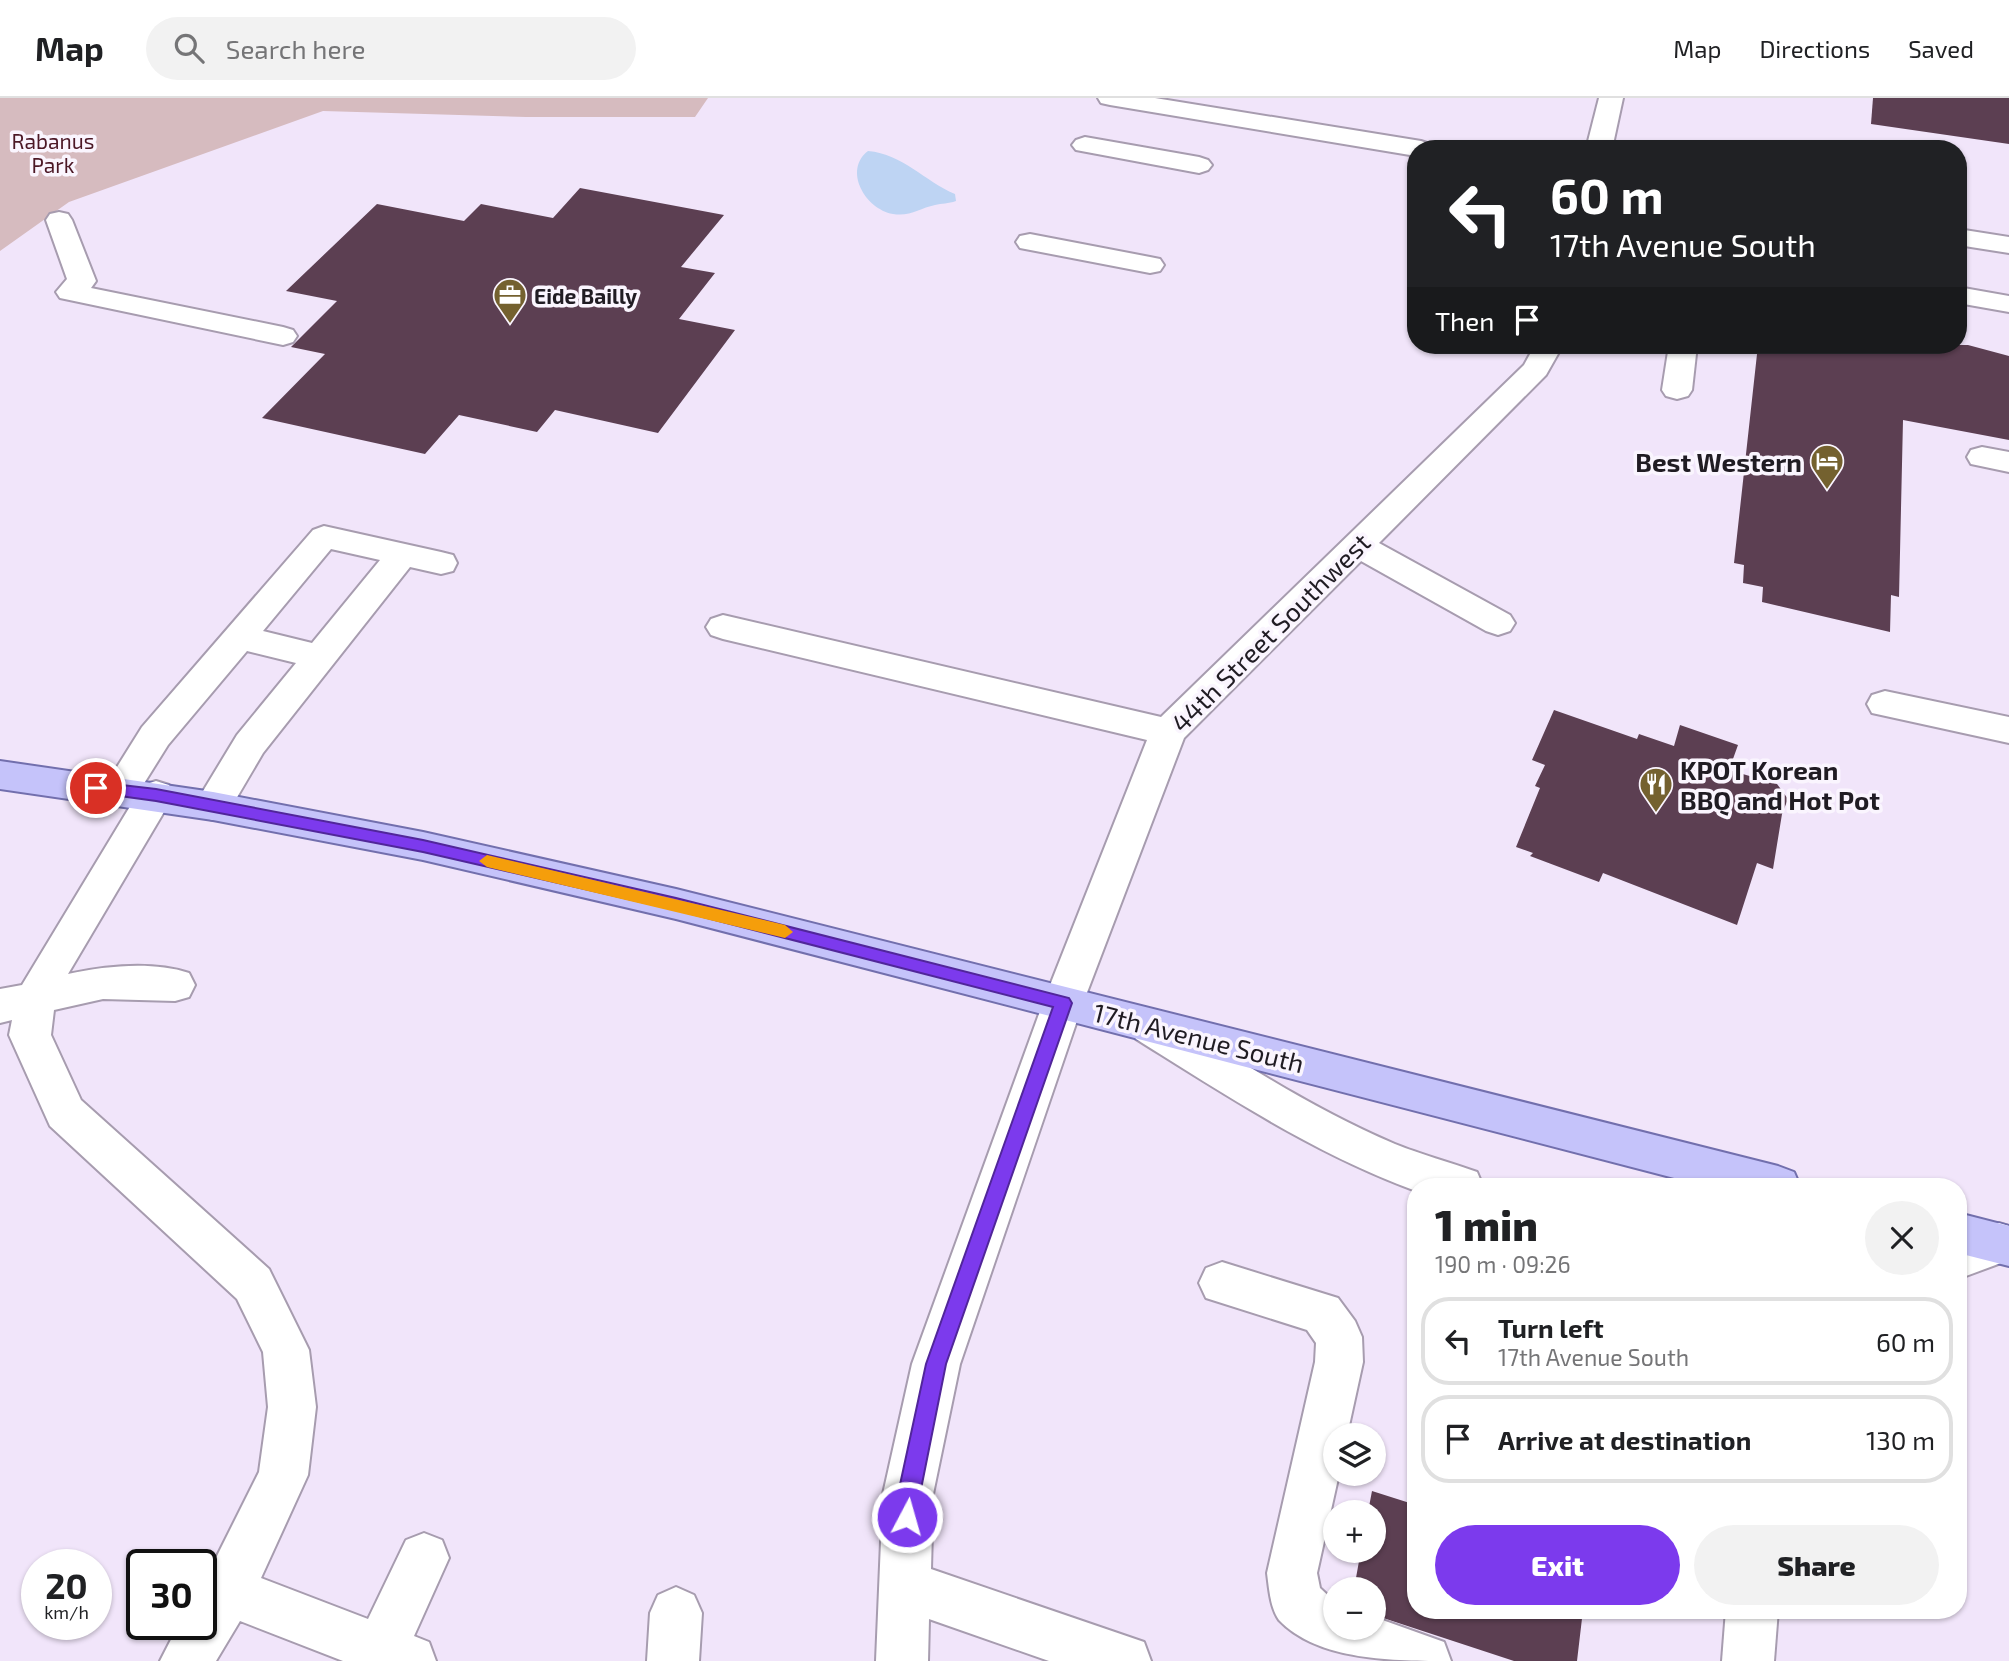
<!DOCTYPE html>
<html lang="en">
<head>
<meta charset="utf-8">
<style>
  :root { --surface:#fff; --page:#f2f2f2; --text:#202124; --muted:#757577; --line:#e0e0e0; --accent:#7c3aed }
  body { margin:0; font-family:"Exo 2",sans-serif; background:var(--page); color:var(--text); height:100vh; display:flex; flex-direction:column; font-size:26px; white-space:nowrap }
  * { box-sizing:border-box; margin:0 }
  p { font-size:23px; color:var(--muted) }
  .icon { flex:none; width:38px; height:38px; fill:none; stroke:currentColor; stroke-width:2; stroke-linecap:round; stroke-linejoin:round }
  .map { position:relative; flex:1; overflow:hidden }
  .drawer { position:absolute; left:1407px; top:1080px; width:560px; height:441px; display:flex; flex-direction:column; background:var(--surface); border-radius:28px; box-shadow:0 2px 5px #0004 }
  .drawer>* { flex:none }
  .banner { position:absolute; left:1407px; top:42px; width:560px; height:214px; border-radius:28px; box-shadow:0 2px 5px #0004; background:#202124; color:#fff; overflow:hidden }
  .tools { position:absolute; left:1323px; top:1325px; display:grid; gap:14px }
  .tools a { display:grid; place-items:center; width:63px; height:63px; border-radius:50%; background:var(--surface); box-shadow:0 2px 5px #0004; font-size:35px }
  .speed { position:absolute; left:21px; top:1451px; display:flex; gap:14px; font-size:35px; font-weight:700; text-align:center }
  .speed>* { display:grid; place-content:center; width:91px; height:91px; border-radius:50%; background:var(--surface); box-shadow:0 2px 5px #0004; line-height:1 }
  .speed small { font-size:18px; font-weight:400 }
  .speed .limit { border:4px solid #111; border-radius:10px; background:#fff; color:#111 }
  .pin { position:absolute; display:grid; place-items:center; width:60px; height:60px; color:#fff; margin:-30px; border:4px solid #fff; border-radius:50%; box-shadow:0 2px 7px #0007 }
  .me { position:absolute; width:77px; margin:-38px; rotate:6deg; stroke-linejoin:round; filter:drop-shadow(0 0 5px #0008) }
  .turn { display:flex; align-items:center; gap:24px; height:147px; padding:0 28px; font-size:32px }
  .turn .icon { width:91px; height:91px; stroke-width:2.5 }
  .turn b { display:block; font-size:49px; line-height:60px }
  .then { display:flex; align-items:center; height:66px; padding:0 28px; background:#0003; gap:14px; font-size:26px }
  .round { display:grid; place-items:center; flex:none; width:74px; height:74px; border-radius:37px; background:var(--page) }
  .overview { display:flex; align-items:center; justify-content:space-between; height:119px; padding:0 28px }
  h1 { font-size:42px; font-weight:800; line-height:52px }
  .button { display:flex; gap:14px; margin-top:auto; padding:14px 28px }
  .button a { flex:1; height:80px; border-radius:42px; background:var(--accent); color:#fff; font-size:28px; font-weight:800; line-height:80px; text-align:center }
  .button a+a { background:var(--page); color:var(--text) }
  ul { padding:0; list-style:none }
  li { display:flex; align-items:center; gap:21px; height:88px; margin:0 14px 10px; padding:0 14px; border:4px solid var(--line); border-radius:28px }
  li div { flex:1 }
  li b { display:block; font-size:26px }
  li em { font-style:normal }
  header { display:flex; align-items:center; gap:42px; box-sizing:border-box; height:98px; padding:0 35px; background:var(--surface); border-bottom:2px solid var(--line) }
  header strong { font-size:33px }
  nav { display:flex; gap:38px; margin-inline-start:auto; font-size:24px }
  .search { width:490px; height:63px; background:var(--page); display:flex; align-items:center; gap:18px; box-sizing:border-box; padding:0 24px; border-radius:38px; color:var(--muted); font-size:26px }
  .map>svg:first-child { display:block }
  .green { fill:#d6bbbf }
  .water { fill:#bed4f3 }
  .building { fill:#5c3f52 }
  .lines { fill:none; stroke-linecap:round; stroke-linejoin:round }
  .minor-casing { stroke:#a79caf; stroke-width:4 }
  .major-casing { stroke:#726fad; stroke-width:4 }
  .minor { fill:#fff; fill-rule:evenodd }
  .major { fill:#c5c3fa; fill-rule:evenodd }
  .route { fill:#7c3aed; stroke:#51269a; stroke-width:2 }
  .slow { fill:#f59e0b }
  .labels { text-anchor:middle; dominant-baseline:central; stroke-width:7; stroke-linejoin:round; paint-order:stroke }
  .far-park-label { font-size:21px; fill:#4c1826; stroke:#faf5fe }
  .far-poi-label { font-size:21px; font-weight:bold; fill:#201c23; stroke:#faf5fe; text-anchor:start }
  .poi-label { font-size:26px; font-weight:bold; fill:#201c23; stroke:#faf5fe; text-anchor:end }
  .street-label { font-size:26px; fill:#201c23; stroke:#faf5fe }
</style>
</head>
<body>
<header>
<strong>Map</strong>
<div class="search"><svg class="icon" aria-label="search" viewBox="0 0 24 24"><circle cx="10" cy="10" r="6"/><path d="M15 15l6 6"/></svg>Search here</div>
<nav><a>Map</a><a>Directions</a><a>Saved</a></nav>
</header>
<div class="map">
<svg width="2009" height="1563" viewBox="0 0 2009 1563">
  <rect width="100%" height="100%" fill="#f1e5fa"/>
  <polygon class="green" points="0,0 708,0 695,19 526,19 323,13 69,104 0,153"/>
  <path class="water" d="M868,53C903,56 924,83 955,96L956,103C948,106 942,105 935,107C920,110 910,119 893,116C865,111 843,72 868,53Z"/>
  <g class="building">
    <polygon points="1873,0 2009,0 2009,46 1871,26"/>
    <polygon points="580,90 724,117 681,169 715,175 679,221 735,232 658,335 555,312 537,334 459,317 425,356 262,320 325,256 291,249 337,203 286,193 377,106 464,123 481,106 553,120"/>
    <polygon points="1758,247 1968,247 2009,258 2009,342 1903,322 1899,499 1891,497 1890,534 1762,504 1763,489 1743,485 1744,467 1734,465"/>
    <polygon points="1554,612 1637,641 1639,636 1674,648 1680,627 1738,647 1729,672 1777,686 1788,701 1782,716 1773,771 1757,765 1737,827 1603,775 1599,784 1530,758 1533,755 1516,749 1540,690 1535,688 1545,667 1532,662"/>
    <polygon points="1372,1393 1416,1407 1416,1512 1583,1512 1577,1563 1514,1563 1374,1517 1374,1491 1354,1491 1361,1452 1374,1452 1374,1414 1368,1414"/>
  </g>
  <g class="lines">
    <defs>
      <g id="minor">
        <polygon points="1098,0 1155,0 1421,43 1430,46 1434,51 1416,51 1416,58 1110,7 1101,5"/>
        <polygon points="1599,0 1623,0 1612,51 1586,51"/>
        <polygon points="1085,39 1199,59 1208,62 1212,67 1208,72 1199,75 1076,52 1072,47 1076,42"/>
        <polygon points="59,114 68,116 72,122 96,183 91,190 283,229 293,232 297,238 293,244 283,247 60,200 56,194 67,181 46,122 50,116"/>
        <polygon points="1958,131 2009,139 2009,155 1958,147"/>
        <polygon points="1030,136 1150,159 1160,161 1164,167 1160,173 1150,175 1020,150 1016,144 1020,138"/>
        <polygon points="1958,189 2009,198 2009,214 1958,205"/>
        <polygon points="1535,247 1563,247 1546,277 1379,445 1510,517 1515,525 1510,533 1498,537 1486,533 1361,463 1184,640 1083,905 960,1266 933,1396 931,1471 1144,1544 1151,1563 1049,1563 929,1521 928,1563 876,1563 883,1396 912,1266 1043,905 1147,642 723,541 711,537 706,529 711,521 723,517 1161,619 1524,267"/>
        <polygon points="1669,247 1697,247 1692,292 1688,298 1677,301 1666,298 1662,292"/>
        <polygon points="1982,349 2009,354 2009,374 1971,366 1967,359 1971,352"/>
        <path d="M324,428L441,454L453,457L457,465L453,473L441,476L410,469L263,655L226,718L213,722L200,718L194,708L237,637L296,565L247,553L168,647L133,703L120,707L107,703L102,693L142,629L313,432ZM331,451L380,462L312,545L263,533Z"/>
        <polygon points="1885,593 2009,619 2009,645 1872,615 1867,606 1872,597"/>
        <path d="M156,683L169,687L174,697L68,876C106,868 152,863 189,875L195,887L189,899L175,903L103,901L54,912L51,937L81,1002L269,1171L309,1252L316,1309L308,1377L261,1480L368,1521L406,1442L424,1435L442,1442L449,1460L414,1538L429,1544L436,1563H343L240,1523L216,1563H160L179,1526H201V1490L259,1374L268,1309L263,1254L237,1201L50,1028L9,937L12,922L0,925V891L22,887L143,687Z"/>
        <path d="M1151,912L1166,917C1240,963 1314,1012 1395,1046C1422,1057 1450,1064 1477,1074L1483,1088H1416V1093C1315,1056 1227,998 1136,941L1130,929L1136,917Z"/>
        <polygon points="1999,1125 2009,1128 2009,1162 1958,1181 1958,1139"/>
        <path d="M1222,1164L1338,1200L1355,1223L1362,1239L1363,1264L1347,1337H1335V1376H1339L1317,1475L1320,1490L1335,1504V1530H1374V1519L1444,1544L1451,1563C1394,1563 1318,1563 1279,1522C1270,1509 1269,1490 1267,1475L1315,1264L1316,1245L1307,1232L1206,1200L1199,1185L1206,1170Z"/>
        <polygon points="676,1489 694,1497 702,1515 699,1563 647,1563 650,1515 658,1497"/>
        <polygon points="1726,1512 1778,1512 1774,1563 1722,1563"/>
      </g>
      <g id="major">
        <polygon points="0,663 213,694 423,734 676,791 1778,1068 1794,1074 1800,1088 1705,1088 676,821 423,762 213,722 0,691"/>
        <polygon points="1958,1115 2009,1128 2009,1168 1958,1155"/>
      </g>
    </defs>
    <use href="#minor" class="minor-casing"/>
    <use href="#major" class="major-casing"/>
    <use href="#minor" class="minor"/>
    <use href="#major" class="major"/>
  </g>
  <polygon class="route" points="96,684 156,691 423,742 676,800 1069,900 1072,905 946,1266 914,1426 907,1429 900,1426 897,1419 898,1396 926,1266 1053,909 676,812 423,754 156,703 91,694 89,690"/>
  <polygon class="slow" points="487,757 785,827 793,834 785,840 487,769 479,763"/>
  <defs>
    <symbol id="office-pin" viewBox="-11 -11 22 30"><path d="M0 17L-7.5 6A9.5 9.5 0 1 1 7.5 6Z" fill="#74612f" stroke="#faf5fe"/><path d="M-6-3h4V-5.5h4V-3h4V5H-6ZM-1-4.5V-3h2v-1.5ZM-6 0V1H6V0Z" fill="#fff"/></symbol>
    <symbol id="hotel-pin" viewBox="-11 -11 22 30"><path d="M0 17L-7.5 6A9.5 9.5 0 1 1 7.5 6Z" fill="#74612f" stroke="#faf5fe"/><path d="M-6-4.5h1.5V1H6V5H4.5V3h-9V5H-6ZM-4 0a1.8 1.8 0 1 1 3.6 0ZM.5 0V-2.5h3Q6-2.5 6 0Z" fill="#fff"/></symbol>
    <symbol id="restaurant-pin" viewBox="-11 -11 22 30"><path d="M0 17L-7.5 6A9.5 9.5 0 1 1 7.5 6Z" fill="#74612f" stroke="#faf5fe"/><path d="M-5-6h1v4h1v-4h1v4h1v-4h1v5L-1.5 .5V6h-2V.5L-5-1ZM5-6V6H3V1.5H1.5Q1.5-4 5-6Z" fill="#fff"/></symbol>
  </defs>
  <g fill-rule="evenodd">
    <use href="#office-pin" x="491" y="178" width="38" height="52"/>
    <use href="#hotel-pin" x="1808" y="344" width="38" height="52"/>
    <use href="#restaurant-pin" x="1637" y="667" width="38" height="52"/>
  </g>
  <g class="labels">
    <g class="far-park-label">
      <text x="53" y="42">Rabanus<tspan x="53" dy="24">Park</tspan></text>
    </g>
    <g class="far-poi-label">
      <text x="534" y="197">Eide Bailly</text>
    </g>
    <g class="poi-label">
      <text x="1802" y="363">Best Western</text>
      <text x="1680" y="671" text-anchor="start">KPOT Korean<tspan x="1680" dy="30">BBQ and Hot Pot</tspan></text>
    </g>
    <g class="street-label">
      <text transform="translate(1270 534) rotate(-45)">44th Street Southwest</text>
      <text transform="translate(1199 939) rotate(14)">17th Avenue South</text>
    </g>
  </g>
</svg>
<div class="tools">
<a><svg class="icon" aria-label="layers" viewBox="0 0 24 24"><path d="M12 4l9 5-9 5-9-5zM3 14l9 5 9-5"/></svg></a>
<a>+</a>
<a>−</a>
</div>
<div class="speed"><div>20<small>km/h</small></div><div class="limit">30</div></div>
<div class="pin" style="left:96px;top:690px;background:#d93025"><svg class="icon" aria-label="arrive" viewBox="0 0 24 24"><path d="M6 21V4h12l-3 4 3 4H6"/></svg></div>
<svg class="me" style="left:907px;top:1419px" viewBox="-20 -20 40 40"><circle r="17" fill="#7c3aed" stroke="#fff" stroke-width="3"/><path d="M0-11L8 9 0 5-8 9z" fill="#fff"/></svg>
<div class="banner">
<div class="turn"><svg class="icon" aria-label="left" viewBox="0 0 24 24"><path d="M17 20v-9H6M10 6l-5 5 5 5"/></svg><div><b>60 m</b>17th Avenue South</div></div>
<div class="then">Then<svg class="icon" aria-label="arrive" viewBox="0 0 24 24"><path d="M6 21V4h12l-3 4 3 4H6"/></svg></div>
</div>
<section class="drawer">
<div class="overview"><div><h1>1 min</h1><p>190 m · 09:26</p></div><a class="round"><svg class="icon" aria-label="close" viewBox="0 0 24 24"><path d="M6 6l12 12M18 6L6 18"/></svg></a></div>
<ul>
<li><svg class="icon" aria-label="left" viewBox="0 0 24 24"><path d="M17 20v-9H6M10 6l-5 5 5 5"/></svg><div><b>Turn left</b><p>17th Avenue South</p></div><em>60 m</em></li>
<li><svg class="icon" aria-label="arrive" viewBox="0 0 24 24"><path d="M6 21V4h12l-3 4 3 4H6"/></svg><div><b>Arrive at destination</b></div><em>130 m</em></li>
</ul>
<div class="button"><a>Exit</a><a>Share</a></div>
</section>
</div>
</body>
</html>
